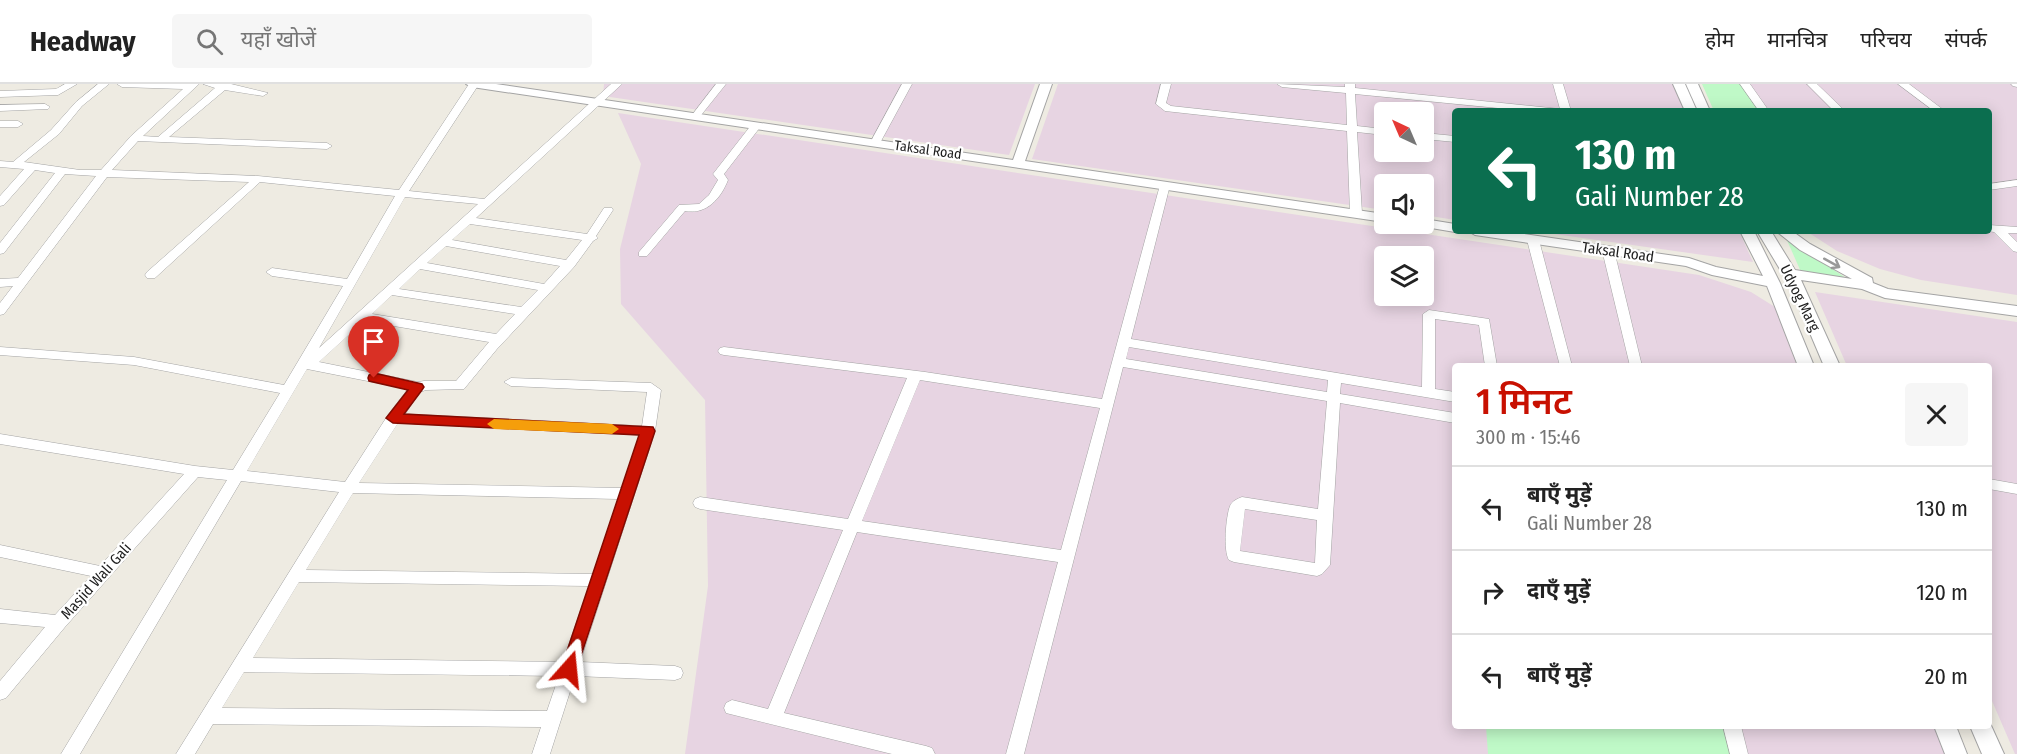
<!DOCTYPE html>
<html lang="hi">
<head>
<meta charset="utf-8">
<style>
  :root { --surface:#fff; --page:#f6f6f6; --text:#222; --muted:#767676; --line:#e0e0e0; --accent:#c81001 }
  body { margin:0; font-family:"Fira Sans Condensed","Noto Sans Devanagari",sans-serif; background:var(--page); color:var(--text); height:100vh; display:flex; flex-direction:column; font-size:22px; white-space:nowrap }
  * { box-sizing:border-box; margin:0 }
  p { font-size:20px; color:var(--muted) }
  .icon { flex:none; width:33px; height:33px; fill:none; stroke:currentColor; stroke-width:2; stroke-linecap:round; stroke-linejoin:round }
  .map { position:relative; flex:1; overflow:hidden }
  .panel { position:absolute; left:1452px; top:279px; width:540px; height:366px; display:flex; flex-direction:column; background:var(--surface); border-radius:6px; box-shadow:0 3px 15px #0003 }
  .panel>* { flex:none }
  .banner { position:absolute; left:1452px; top:24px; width:540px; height:126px; border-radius:6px; box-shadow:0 3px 15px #0003; background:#0b6e4f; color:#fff; overflow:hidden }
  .needle { width:39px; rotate:316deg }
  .tools { position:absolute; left:1374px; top:18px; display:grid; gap:12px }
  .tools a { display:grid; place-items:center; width:60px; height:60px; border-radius:6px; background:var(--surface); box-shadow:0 3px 15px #0003; font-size:30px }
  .pin { position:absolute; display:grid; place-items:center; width:51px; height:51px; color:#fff; margin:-62px -26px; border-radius:50% 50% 50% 0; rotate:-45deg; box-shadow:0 0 6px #0007 }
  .pin .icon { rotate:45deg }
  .me { position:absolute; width:66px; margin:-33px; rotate:18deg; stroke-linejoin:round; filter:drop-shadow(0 0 4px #0008) }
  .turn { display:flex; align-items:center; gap:21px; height:126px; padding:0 24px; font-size:27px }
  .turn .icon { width:78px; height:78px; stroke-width:2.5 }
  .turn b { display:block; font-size:42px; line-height:51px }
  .round { display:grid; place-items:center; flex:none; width:63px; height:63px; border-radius:6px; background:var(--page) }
  .head { display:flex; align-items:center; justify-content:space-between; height:102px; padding:0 24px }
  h1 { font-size:36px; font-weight:600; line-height:45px; color:var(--accent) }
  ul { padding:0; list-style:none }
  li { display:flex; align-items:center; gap:18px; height:84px; padding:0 24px; border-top:2px solid var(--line) }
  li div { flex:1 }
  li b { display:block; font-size:22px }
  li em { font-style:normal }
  header { display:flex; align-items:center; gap:36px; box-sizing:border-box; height:84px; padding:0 30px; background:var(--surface); border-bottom:2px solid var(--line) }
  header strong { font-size:28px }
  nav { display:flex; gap:33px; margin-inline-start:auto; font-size:21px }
  .search { width:420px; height:54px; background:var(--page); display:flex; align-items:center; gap:15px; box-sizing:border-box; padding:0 21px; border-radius:6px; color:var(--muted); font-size:22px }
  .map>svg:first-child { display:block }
  .industrial { fill:#e7d4e2; fill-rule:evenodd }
  .park { fill:#bff9c7 }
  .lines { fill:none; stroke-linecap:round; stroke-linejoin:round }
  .minor-casing { stroke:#a4a4a4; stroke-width:1 }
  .tertiary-casing { stroke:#a4a4a4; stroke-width:2 }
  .minor { fill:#fff; fill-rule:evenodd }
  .tertiary { fill:#fff; fill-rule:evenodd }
  .oneway { stroke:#999 }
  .route { fill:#c81001; stroke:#820a01; stroke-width:1.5 }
  .slow { fill:#f59e0b }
  .labels { text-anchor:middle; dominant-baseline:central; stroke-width:4.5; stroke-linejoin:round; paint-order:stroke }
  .far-street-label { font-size:14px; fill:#1d1d1d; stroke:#fff }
  .street-label { font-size:15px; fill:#1d1d1d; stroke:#fff }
</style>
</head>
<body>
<header>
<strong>Headway</strong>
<div class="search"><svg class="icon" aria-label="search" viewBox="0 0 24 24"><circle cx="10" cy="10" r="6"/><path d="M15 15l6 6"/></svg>यहाँ खोजें</div>
<nav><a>होम</a><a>मानचित्र</a><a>परिचय</a><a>संपर्क</a></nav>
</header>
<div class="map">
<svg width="2017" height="670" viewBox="0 0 2017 670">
  <rect width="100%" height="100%" fill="#eeebe2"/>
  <g class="industrial">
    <polygon points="604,0 1035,0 1009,71 603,12"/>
    <path d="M1058,0H1674L1686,27H1455V136L1424,131V100H1384V126L1032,75ZM1384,28H1424V68H1384Z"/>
    <polygon points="1712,0 2017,0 2017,211 1921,196 1880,185 1837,167 1806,147 1989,147 1989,27 1726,27"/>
    <path d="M618,29L1699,191L1751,208L1775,223L1797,282H1455V642H1935L1945,670H685L708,502L705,316L621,220L620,165L641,80ZM1384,172H1424V212H1384Z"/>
    <polygon points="1533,147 1739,147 1753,178"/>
    <polygon points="1815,208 2017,238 2017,670 2015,670 1989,610 1989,282 1847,282"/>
  </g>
  <g class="park">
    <polygon points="1702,0 1746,0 1769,27 1714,27"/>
    <polygon points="1786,154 1846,194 1801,188"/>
    <polygon points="1486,642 1727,642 1734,670 1488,670"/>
  </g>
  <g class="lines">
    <defs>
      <g id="minor">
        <polygon points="65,0 77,0 58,11 0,13 0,7 56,5"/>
        <path d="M98,0H109L82,22L59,50L24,78L80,86H101L131,52L183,5L122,3L117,0H199L143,52L158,53L215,4L203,0H231L268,9L263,12L225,6L169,53L327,59L332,62L327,65L138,57L112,86L258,92L399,106L469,0H479L409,107L484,115L611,0H622L476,134L587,150L604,124H612L613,126L596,152L598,154L593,157L574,183L497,265L464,305L426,306L420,308L405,330L642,342L647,308L511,302L504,298L511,294L651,299L661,306L655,347L580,578L675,582L681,584L683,589L681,594L675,596L575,592L550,670H532L541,643L213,640L195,670H176L339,408L241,397L80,670H61L227,396L198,393L65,543L6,614L0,616V597L45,543L0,539V525L55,531L91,492L0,473V461L100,482L184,390L0,360V350L195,382L233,386L280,309L134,281L0,271V263L134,273L284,301L343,202L272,192L266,188L272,184L347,195L395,112L260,98L155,194H147L145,191L147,188L249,98L107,93L4,230L0,231V219L13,202L0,203V195L18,194L96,92L65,90L4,169L0,170V159L55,89L35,86L4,121L0,122V112L24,85L0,83V77L13,78L51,46L76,18ZM405,113L478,120L319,264ZM470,140L582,156L566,176L452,156ZM446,162L560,182L544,200L427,179ZM420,185L538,206L521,223L399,205ZM392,211L515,230L496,250L372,230ZM364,237L489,258L456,297H424L418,298L319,278ZM307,285L408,305L388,331L345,398L247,387ZM398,339L640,351L622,404L359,399ZM353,409L618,415L593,490L306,486ZM299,498L589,502L563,578L253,574ZM244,588L559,592L547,627L222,624Z"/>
        <polygon points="716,0 726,0 698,35 692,35 692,31"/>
        <polygon points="902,0 912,0 880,59 879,61 871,61 870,59"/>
        <polygon points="1161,0 1171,0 1166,19 1171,22 1347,41 1346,9 1282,3 1277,0 1345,3 1345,0 1355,0 1355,4 1560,25 1553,0 1563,0 1571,27 1528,27 1355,10 1357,42 1384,45 1384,51 1357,48 1362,129 1356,132 1350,129 1347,47 1165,27 1156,20"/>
        <polygon points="1740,0 1750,0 1769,27 1759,27"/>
        <polygon points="1807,0 1817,0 1845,27 1834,27"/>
        <polygon points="1898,0 1909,0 1945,27 1934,27"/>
        <polygon points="2011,0 2017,0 2017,3 2013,2"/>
        <polygon points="45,20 50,23 48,25 0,27 0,21"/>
        <polygon points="0,37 18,37 23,40 18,43 0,43"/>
        <path d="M756,39L761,42L724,90L728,96C721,114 707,131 685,127L647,172H639V168L679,121L699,120L709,111L718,96L713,90L752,40Z"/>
        <polygon points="1424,49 1455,52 1455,58 1424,55"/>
        <polygon points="2017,96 2017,102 1989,106 1989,100"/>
        <path d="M1165,98L1170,101L1131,255L1422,303L1423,230L1429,226L1489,235L1497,282H1485L1479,241L1435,235V305L1455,308V318L1341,299L1340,310L1455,329V339L1340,319L1330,481L1322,490L1317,492L1234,478L1229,476C1223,467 1226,432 1230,422C1232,417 1237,415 1242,413L1318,425L1327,317L1123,283L1024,670H1006L1058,478L857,448L784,629L926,662L932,664L935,670H892L726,629L724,624L726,619L732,616L768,625L843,446L700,425L695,423L693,419L695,415L700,413L848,435L907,294L724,271L720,270L718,267L720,264L724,263L925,288L1102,315L1160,101ZM1129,263L1328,296L1327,308L1126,275ZM920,296L1100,324L1061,466L862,437ZM1245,425L1317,436L1315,479L1240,467Z"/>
        <polygon points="1989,141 2017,143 2017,149 2008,149 2017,158 2017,168 2013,167 1994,148 1988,147"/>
        <polygon points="1533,153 1539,156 1572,282 1560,282 1527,156"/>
        <polygon points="1608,163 1614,166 1642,282 1630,282 1602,166"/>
        <polygon points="1989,395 2017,400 2017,410 1989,405"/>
        <polygon points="1723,642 1741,642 1748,670 1730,670"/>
      </g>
      <g id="tertiary">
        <polygon points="466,0 496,0 1013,76 1040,0 1052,0 1025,77 1384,130 1384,138 472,3"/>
        <polygon points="1673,0 1685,0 1697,27 1685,27"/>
        <polygon points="1686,0 1698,0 1710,27 1698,27"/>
        <polygon points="1424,135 1455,140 1455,147 1459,147 1455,148 1419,142 1418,140 1424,140"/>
        <polygon points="1468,147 1504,147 1689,174 1716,183 1763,192 1740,147 1754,147 1780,199 1814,282 1798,282 1767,202 1712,191 1686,182 1475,151"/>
        <polygon points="1757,147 1771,147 1795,186 1852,195 1800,166 1776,147 1792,147 1810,160 1872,194 1873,199 1888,205 2017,222 2017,232 1885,214 1862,205 1801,196 1840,282 1824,282 1790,202"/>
        <polygon points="1989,637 2004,670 1982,670 1970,642 1989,642"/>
        <polygon points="1934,642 1956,642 1967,670 1945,670"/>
      </g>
    </defs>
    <use href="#minor" class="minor-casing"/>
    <use href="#tertiary" class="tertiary-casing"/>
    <use href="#minor" class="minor"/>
    <use href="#tertiary" class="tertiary"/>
  </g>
  <defs><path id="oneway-shaft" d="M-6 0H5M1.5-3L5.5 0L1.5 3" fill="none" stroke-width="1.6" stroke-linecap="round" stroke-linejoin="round" transform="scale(1.5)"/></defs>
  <use class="oneway" href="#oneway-shaft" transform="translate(1832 179) rotate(29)"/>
  <polygon class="route" points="374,289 422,300 424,303 422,306 404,330 653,343 655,347 575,590 569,593 563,590 561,585 639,351 393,339 386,334 408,306 369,297 368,294 369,291"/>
  <polygon class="slow" points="494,335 612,340 619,345 612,350 494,345 487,340"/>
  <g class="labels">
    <g class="far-street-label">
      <text transform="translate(928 66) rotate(8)">Taksal Road</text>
    </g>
    <g class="street-label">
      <text transform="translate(1618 168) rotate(8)">Taksal Road</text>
      <text transform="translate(1800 214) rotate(64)">Udyog Marg</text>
      <text transform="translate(96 497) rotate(-48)">Masjid Wali Gali</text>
    </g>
  </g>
</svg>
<div class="tools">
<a><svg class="needle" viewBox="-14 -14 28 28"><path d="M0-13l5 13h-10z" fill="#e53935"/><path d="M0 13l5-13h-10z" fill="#767676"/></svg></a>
<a><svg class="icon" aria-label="sound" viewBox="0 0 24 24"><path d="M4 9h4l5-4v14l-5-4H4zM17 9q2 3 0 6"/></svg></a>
<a><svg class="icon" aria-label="layers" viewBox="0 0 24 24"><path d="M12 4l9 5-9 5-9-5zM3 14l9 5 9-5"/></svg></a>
</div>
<div class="pin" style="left:374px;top:294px;background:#d93025"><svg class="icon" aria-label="arrive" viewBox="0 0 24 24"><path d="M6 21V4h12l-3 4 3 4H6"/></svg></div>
<svg class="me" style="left:569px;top:585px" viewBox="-20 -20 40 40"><path d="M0-17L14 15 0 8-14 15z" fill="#c81001" stroke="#fff" stroke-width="4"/></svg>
<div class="banner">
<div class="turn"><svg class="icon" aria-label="left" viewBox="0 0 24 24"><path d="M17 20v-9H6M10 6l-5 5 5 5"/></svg><div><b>130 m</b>Gali Number 28</div></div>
</div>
<section class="panel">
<div class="head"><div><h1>1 मिनट</h1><p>300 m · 15:46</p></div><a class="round"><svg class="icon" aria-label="close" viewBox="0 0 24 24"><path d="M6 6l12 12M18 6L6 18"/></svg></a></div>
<ul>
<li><svg class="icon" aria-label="left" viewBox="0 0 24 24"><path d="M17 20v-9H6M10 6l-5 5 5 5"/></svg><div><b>बाएँ मुड़ें</b><p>Gali Number 28</p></div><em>130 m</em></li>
<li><svg class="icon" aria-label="right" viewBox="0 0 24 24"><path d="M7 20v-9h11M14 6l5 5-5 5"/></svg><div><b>दाएँ मुड़ें</b></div><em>120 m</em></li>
<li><svg class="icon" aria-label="left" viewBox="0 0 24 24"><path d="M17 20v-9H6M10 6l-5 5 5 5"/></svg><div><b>बाएँ मुड़ें</b></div><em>20 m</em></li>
</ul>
</section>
</div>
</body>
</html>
